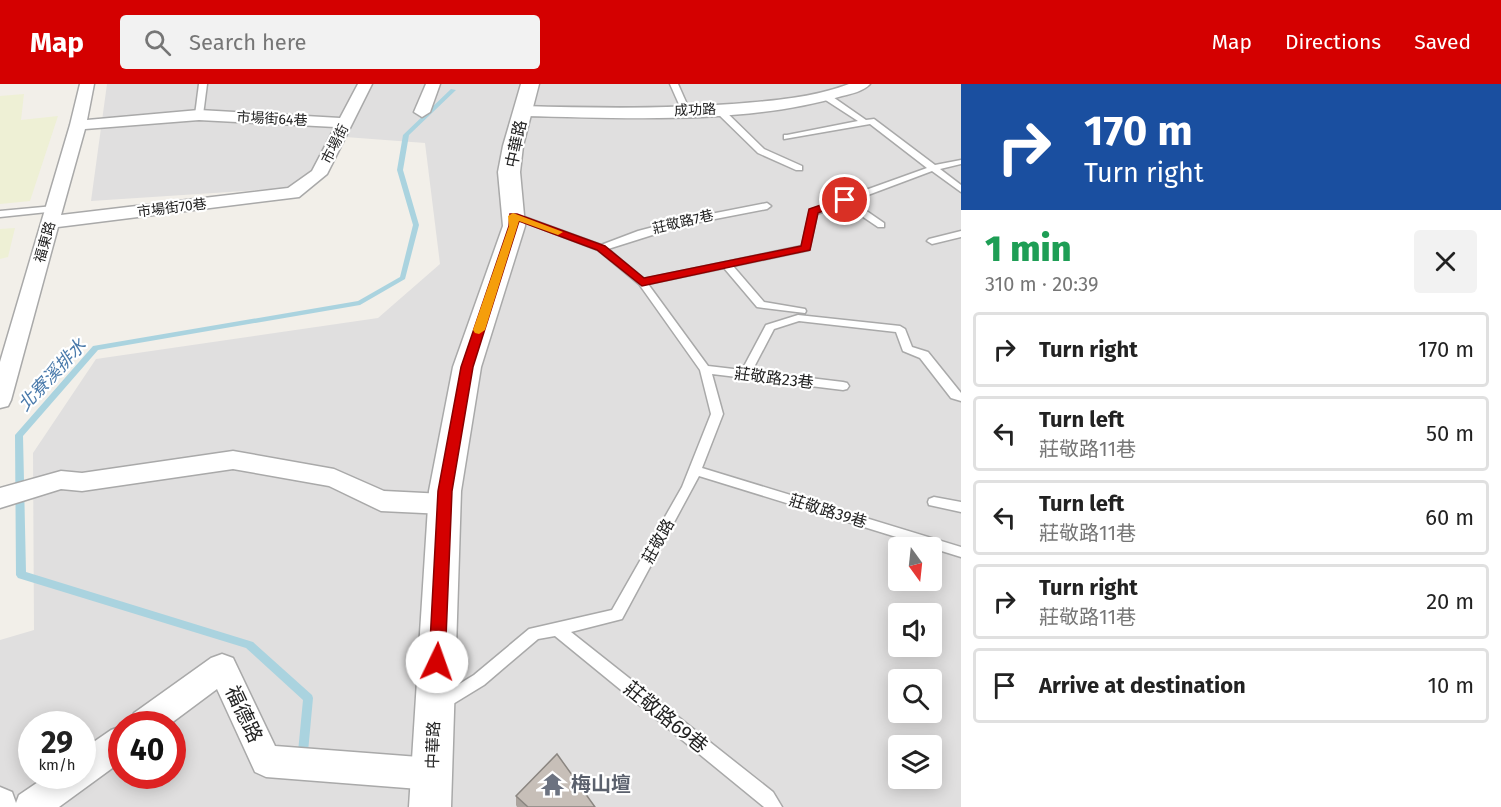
<!DOCTYPE html>
<html lang="en">
<head>
<meta charset="utf-8">
<style>
  :root { --surface:#fff; --page:#f2f2f2; --text:#222; --muted:#767676; --line:#e0e0e0; --accent:#d40000 }
  body { margin:0; font-family:"Fira Sans","Noto Sans TC",sans-serif; background:var(--page); color:var(--text); height:100vh; display:flex; flex-direction:column; font-size:22px; white-space:nowrap }
  * { box-sizing:border-box; margin:0 }
  p { font-size:20px; color:var(--muted) }
  .icon { flex:none; width:33px; height:33px; fill:none; stroke:currentColor; stroke-width:2; stroke-linecap:round; stroke-linejoin:round }
  .map { position:relative; flex:1; overflow:hidden }
  .panel { display:flex; flex-direction:column; background:var(--surface); width:540px }
  .panel>* { flex:none }
  .hud { background:#1a4fa0; color:#fff; overflow:hidden }
  .needle { width:39px; rotate:165deg }
  .fabs { position:absolute; left:888px; top:453px; display:grid; gap:12px }
  .fabs a { display:grid; place-items:center; width:54px; height:54px; border-radius:6px; background:var(--surface); box-shadow:0 3px 15px #0003; font-size:30px }
  .speed { position:absolute; left:18px; top:627px; display:flex; gap:12px; font-size:30px; font-weight:700; text-align:center }
  .speed>* { display:grid; place-content:center; width:78px; height:78px; border-radius:50%; background:var(--surface); box-shadow:0 3px 15px #0003; line-height:1 }
  .speed small { font-size:15px; font-weight:400 }
  .speed .limit { border:9px solid #d22; background:#fff; color:#111 }
  .pin { position:absolute; display:grid; place-items:center; width:51px; height:51px; color:#fff; margin:-26px; border:3px solid #fff; border-radius:50%; box-shadow:0 2px 6px #0007 }
  .me { position:absolute; width:66px; margin:-33px; rotate:3deg; stroke-linejoin:round; filter:drop-shadow(0 0 4px #0008) }
  .turn { display:flex; align-items:center; gap:21px; height:126px; padding:0 24px; font-size:27px }
  .turn .icon { width:78px; height:78px; stroke-width:2.5 }
  .turn b { display:block; font-size:42px; line-height:51px }
  .round { display:grid; place-items:center; flex:none; width:63px; height:63px; border-radius:6px; background:var(--page) }
  .head { display:flex; align-items:center; justify-content:space-between; height:102px; padding:0 24px }
  h1 { font-size:36px; font-weight:800; line-height:45px; color:#1e9e55 }
  ul { padding:0; list-style:none }
  li { display:flex; align-items:center; gap:18px; height:75px; margin:0 12px 9px; padding:0 12px; border:3px solid var(--line); border-radius:6px }
  li div { flex:1 }
  li b { display:block; font-size:22px }
  li em { font-style:normal }
  header { display:flex; align-items:center; gap:36px; box-sizing:border-box; height:84px; padding:0 30px; background:var(--accent); color:#fff }
  header strong { font-size:28px }
  nav { display:flex; gap:33px; margin-inline-start:auto; font-size:21px }
  .search { width:420px; height:54px; background:var(--page); display:flex; align-items:center; gap:15px; box-sizing:border-box; padding:0 21px; border-radius:6px; color:var(--muted); font-size:22px }
  main { display:flex; flex:1; min-height:0 }
  .map>svg:first-child { display:block }
  .residential { fill:#e0dfdf; fill-rule:evenodd }
  .farmland { fill:#eef0d5 }
  .lines { fill:none; stroke-linecap:round; stroke-linejoin:round }
  .stream { fill:#aad3df; fill-rule:evenodd }
  .service-casing { stroke:#a9a9a9; stroke-width:3 }
  .minor-casing { stroke:#a9a9a9; stroke-width:3 }
  .tertiary-casing { stroke:#a9a9a9; stroke-width:3 }
  .service { fill:#fff; fill-rule:evenodd }
  .minor { fill:#fff; fill-rule:evenodd }
  .tertiary { fill:#fff; fill-rule:evenodd }
  .wall { fill:#aba49e }
  .building { fill:#c7bfb8; stroke:#8b8681; stroke-width:1.5 }
  .route { fill:#d40000; stroke:#8a0000; stroke-width:1.5 }
  .slow { fill:#f59e0b }
  .labels { text-anchor:middle; dominant-baseline:central; stroke-width:4.5; stroke-linejoin:round; paint-order:stroke }
  .far-street-label { font-size:14px; fill:#222; stroke:#fff }
  .street-label { font-size:16px; fill:#222; stroke:#fff }
  .water-label { font-size:18px; font-style:italic; fill:#4a7aab; stroke:#fff }
  .near-street-label { font-size:20px; fill:#222; stroke:#fff }
  .near-worship-label { font-size:20px; font-weight:bold; fill:#5b616d; stroke:#fff; text-anchor:start }
</style>
</head>
<body>
<header>
<strong>Map</strong>
<div class="search"><svg class="icon" aria-label="search" viewBox="0 0 24 24"><circle cx="10" cy="10" r="6"/><path d="M15 15l6 6"/></svg>Search here</div>
<nav><a>Map</a><a>Directions</a><a>Saved</a></nav>
</header>
<main>
<div class="map">
<svg width="961" height="723" viewBox="0 0 961 723">
  <rect width="100%" height="100%" fill="#f2efe9"/>
  <path class="residential" d="M107,0H961V723H0V556L34,546L33,369L96,275L378,234L440,180L425,59L332,52L305,103L91,117ZM898,464H932V496H898ZM898,530H932V562H898ZM898,596H932V628H898ZM32,640H82V692H32ZM122,640H172V692H122ZM898,662H932V694H898Z"/>
  <g class="farmland">
    <polygon points="24,10 21,36 58,32 30,117 0,120 0,12"/>
    <polygon points="15,144 8,173 0,175 0,145"/>
  </g>
  <g class="lines">
    <polygon class="stream" points="451,5 456,6 409,51 403,86 419,141 405,195 360,221 98,266 23,352 26,488 253,558 312,611 313,614 308,668 307,672 303,673 299,672 298,668 303,616 246,564 18,494 16,491 15,351 93,262 358,217 400,193 413,141 397,86 403,51"/>
    <defs>
      <g id="service">
        <polygon points="199,0 207,0 203,31 199,33 195,31"/>
        <polygon points="670,0 678,0 690,27 689,29 682,27"/>
        <polygon points="824,11 830,11 866,36 874,35 935,81 961,76 961,80 940,85 961,101 961,108 932,87 852,117 884,139 884,143 878,143 844,120 817,130 809,166 733,182 764,218 805,225 806,227 805,229 757,223 724,184 648,200 708,282 742,286 766,241 798,231 900,242 905,245 912,263 928,268 961,309 961,317 951,314 920,274 903,267 896,248 799,237 774,245 752,287 843,298 847,299 849,302 847,305 843,306 712,290 723,330 702,384 961,463 961,473 699,392 622,535 571,548 773,708 782,723 764,723 555,552 538,555 484,601 448,623 443,625 438,623 435,618 438,613 474,591 529,545 612,526 682,403 711,330 700,286 639,200 598,166 508,132 513,129 516,130 601,161 638,147 680,136 767,119 771,122 767,125 684,141 608,165 644,195 802,162 810,126 927,84 870,40 784,55 784,51 787,51 858,37 824,15"/>
        <polygon points="716,24 722,24 764,65 802,82 802,86 796,86 758,69 716,28"/>
        <polygon points="54,122 58,125 57,127 0,133 0,127"/>
        <polygon points="961,147 961,153 932,160 927,157 929,155"/>
        <polygon points="934,413 961,418 961,428 929,421 928,418 929,415"/>
      </g>
      <g id="minor">
        <path d="M80,0H94L87,36L199,26L340,34L358,0H372L327,90L299,113L58,143L11,316L8,322L0,324V278L70,41ZM199,36L335,43L312,87L288,104L61,131L85,45Z"/>
        <polygon points="426,0 440,0 430,28 422,33 414,28"/>
        <path d="M849,0H870C864,7 851,10 842,12C745,41 624,34 524,32L516,27L524,22C593,24 662,25 732,20C771,17 812,14 849,0Z"/>
        <polygon points="233,367 334,385 384,407 444,410 453,413 457,420 453,427 444,430 381,427 329,402 233,385 82,407 61,405 0,424 0,404 61,387 82,389"/>
        <polygon points="222,570 233,574 275,662 432,674 444,679 448,690 444,701 432,706 266,693 255,688 217,605 170,640 130,640 134,629 211,574"/>
        <polygon points="122,642 122,677 59,723 0,723 0,703 12,708 16,719 19,711 47,692 82,692 82,666 111,646"/>
      </g>
      <polygon id="tertiary" points="521,0 539,0 523,62 520,88 525,142 481,283 461,407 451,723 409,723 429,407 453,283 503,142 498,88 503,62"/>
    </defs>
    <use href="#service" class="service-casing"/>
    <use href="#minor" class="minor-casing"/>
    <use href="#tertiary" class="tertiary-casing"/>
    <use href="#service" class="service"/>
    <use href="#minor" class="minor"/>
    <use href="#tertiary" class="tertiary"/>
  </g>
  <polygon class="wall" points="516,712 595,723 517,723 516,721"/>
  <polygon class="building" points="557,670 595,723 528,723 516,712"/>
  <polygon class="route" points="841,114 850,116 818,129 810,166 642,202 597,166 519,137 473,283 452,407 445,578 443,583 437,585 431,583 429,578 438,407 461,283 509,142 510,130 517,130 605,162 644,194 801,162 809,125"/>
  <polygon class="slow" points="513,129 563,148 558,151 519,137 485,246 479,250 475,249 473,246 509,142 508,132"/>
  <defs>
    <symbol id="temple-bare" viewBox="-9 -9 18 18"><path d="M0-6L5-2H3V0L6.5 2.5H4V6H1.5V3h-3V6H-4V2.5H-6.5L-3 0V-2H-5Z" fill="#6b7280" stroke="#fff" stroke-width="2.5" paint-order="stroke"/></symbol>
  </defs>
  <g fill-rule="evenodd">
    <use href="#temple-bare" x="536" y="684" width="33" height="33"/>
  </g>
  <g class="labels">
    <g class="far-street-label">
      <text transform="translate(695 26) rotate(-2)">成功路</text>
      <text transform="translate(272 35) rotate(3)">市場街64巷</text>
      <text transform="translate(335 60) rotate(-63)">市場街</text>
      <text transform="translate(172 124) rotate(-7)">市場街70巷</text>
      <text transform="translate(683 138) rotate(-13)">莊敬路7巷</text>
      <text transform="translate(45 158) rotate(-74)">福東路</text>
    </g>
    <g class="street-label">
      <text transform="translate(516 60) rotate(-78)">中華路</text>
      <text transform="translate(774 294) rotate(7)">莊敬路23巷</text>
      <text transform="translate(828 427) rotate(17)">莊敬路39巷</text>
      <text transform="translate(658 457) rotate(-61)">莊敬路</text>
      <text transform="translate(433 661) rotate(-88)">中華路</text>
    </g>
    <g class="water-label">
      <text transform="translate(52 291) rotate(-47)">北寮溪排水</text>
    </g>
    <g class="near-street-label">
      <text transform="translate(244 630) rotate(65)">福德路</text>
      <text transform="translate(666 633) rotate(39)">莊敬路69巷</text>
    </g>
    <g class="near-worship-label">
      <text x="571" y="700">梅山壇</text>
    </g>
  </g>
</svg>
<div class="fabs">
<a><svg class="needle" viewBox="-14 -14 28 28"><path d="M0-13l5 13h-10z" fill="#e53935"/><path d="M0 13l5-13h-10z" fill="#767676"/></svg></a>
<a><svg class="icon" aria-label="sound" viewBox="0 0 24 24"><path d="M4 9h4l5-4v14l-5-4H4zM17 9q2 3 0 6"/></svg></a>
<a><svg class="icon" aria-label="search" viewBox="0 0 24 24"><circle cx="10" cy="10" r="6"/><path d="M15 15l6 6"/></svg></a>
<a><svg class="icon" aria-label="layers" viewBox="0 0 24 24"><path d="M12 4l9 5-9 5-9-5zM3 14l9 5 9-5"/></svg></a>
</div>
<div class="speed"><div>29<small>km/h</small></div><div class="limit">40</div></div>
<div class="pin" style="left:845px;top:116px;background:#d93025"><svg class="icon" aria-label="arrive" viewBox="0 0 24 24"><path d="M6 21V4h12l-3 4 3 4H6"/></svg></div>
<svg class="me" style="left:437px;top:578px" viewBox="-20 -20 40 40"><circle r="19" fill="#fff"/><path d="M0-13L10 11 0 6-10 11z" fill="#d40000"/></svg>
</div>
<section class="panel">
<div class="hud">
<div class="turn"><svg class="icon" aria-label="right" viewBox="0 0 24 24"><path d="M7 20v-9h11M14 6l5 5-5 5"/></svg><div><b>170 m</b>Turn right</div></div>
</div>
<div class="head"><div><h1>1 min</h1><p>310 m · 20:39</p></div><a class="round"><svg class="icon" aria-label="close" viewBox="0 0 24 24"><path d="M6 6l12 12M18 6L6 18"/></svg></a></div>
<ul>
<li><svg class="icon" aria-label="right" viewBox="0 0 24 24"><path d="M7 20v-9h11M14 6l5 5-5 5"/></svg><div><b>Turn right</b></div><em>170 m</em></li>
<li><svg class="icon" aria-label="left" viewBox="0 0 24 24"><path d="M17 20v-9H6M10 6l-5 5 5 5"/></svg><div><b>Turn left</b><p>莊敬路11巷</p></div><em>50 m</em></li>
<li><svg class="icon" aria-label="left" viewBox="0 0 24 24"><path d="M17 20v-9H6M10 6l-5 5 5 5"/></svg><div><b>Turn left</b><p>莊敬路11巷</p></div><em>60 m</em></li>
<li><svg class="icon" aria-label="right" viewBox="0 0 24 24"><path d="M7 20v-9h11M14 6l5 5-5 5"/></svg><div><b>Turn right</b><p>莊敬路11巷</p></div><em>20 m</em></li>
<li><svg class="icon" aria-label="arrive" viewBox="0 0 24 24"><path d="M6 21V4h12l-3 4 3 4H6"/></svg><div><b>Arrive at destination</b></div><em>10 m</em></li>
</ul>
</section>
</main>
</body>
</html>
